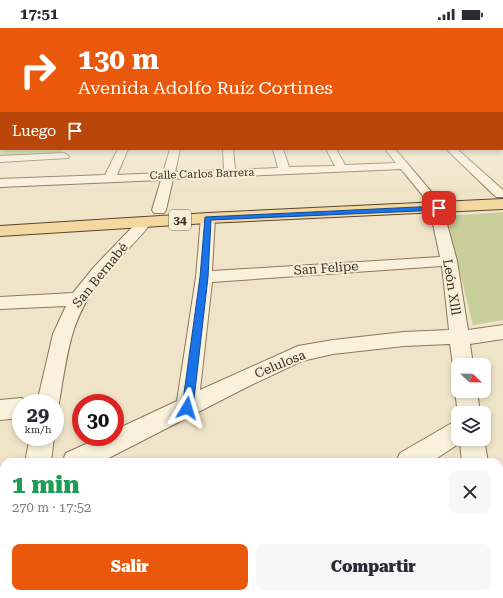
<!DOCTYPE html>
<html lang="es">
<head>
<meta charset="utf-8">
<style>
  :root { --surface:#fff; --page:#f7f7f7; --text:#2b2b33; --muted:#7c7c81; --accent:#ea580c }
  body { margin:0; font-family:"Roboto Serif",serif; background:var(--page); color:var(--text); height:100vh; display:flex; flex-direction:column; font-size:15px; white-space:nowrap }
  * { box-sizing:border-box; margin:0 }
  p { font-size:13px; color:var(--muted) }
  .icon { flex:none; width:22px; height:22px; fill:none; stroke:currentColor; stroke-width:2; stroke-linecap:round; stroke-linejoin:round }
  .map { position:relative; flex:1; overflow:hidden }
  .side { position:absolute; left:0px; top:430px; width:503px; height:140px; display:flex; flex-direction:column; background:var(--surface); border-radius:12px 12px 0 0; box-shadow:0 2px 6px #0003 }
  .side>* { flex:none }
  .hud { position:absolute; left:0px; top:0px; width:503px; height:122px; box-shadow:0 2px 6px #0003; background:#ea580c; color:#fff; overflow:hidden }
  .needle { width:26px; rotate:112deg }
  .tools { position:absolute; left:451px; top:330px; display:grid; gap:8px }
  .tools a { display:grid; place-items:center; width:40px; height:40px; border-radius:8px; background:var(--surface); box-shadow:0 2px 6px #0003; font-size:20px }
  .speed { position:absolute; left:12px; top:366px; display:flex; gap:8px; font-size:20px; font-weight:700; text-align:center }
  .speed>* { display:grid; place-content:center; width:52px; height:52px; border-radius:50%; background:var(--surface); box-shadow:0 2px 6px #0003; line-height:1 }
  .speed small { font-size:10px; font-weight:400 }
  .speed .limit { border:6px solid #d22; background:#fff; color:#111 }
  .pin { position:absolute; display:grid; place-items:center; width:34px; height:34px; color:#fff; margin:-17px; border-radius:8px; box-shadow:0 2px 6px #0006 }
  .me { position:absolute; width:44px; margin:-22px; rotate:7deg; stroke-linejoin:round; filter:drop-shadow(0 0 3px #0008) }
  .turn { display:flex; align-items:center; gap:14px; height:84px; padding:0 12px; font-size:18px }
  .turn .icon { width:52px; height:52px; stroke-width:2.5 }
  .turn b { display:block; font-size:28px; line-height:34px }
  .then { display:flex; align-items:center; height:38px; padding:0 12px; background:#0003; gap:8px; font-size:15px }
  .round { display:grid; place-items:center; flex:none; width:42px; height:42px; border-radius:8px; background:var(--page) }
  .headline { display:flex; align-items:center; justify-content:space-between; height:68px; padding:0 12px }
  h1 { font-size:24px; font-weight:800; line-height:30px; color:#1e9e55 }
  .action { display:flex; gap:8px; margin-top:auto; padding:8px 12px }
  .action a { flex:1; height:46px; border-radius:8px; background:var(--accent); color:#fff; font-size:16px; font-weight:800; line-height:46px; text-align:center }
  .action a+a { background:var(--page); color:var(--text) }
  .status { display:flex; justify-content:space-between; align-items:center; height:28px; padding:0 20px; background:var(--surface); direction:ltr }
  .status svg { height:11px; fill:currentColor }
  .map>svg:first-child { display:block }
  .green { fill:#c9cf9b }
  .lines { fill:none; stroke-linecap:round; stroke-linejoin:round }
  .street-casing { stroke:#8d765c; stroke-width:2 }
  .secondary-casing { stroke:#6f573f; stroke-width:2 }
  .primary-casing { stroke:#5b4430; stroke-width:2 }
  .street { fill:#faf1dc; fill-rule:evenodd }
  .secondary { fill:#faf1dc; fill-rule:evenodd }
  .primary { fill:#f3d9a0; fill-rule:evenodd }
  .route { fill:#1a73e8; stroke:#114b97 }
  .labels { text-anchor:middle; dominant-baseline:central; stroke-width:4; stroke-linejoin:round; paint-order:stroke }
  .far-street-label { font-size:11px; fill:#3d2e20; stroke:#f7eed8 }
  .shield { fill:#f7eed8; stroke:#756857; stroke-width:1 }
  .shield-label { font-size:12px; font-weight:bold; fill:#3d2e20 }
  .street-label { font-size:13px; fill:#3d2e20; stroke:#f7eed8 }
</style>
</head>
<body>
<div class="status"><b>17:51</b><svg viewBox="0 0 49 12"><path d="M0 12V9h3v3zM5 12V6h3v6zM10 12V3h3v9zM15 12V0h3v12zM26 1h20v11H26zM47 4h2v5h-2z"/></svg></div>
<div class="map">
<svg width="503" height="570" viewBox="0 0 503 570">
  <rect width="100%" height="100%" fill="#f0e4c8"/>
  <g class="green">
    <polygon points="0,89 1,121 64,121 60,126 0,129"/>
    <polygon points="503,184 503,292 473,297 446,188"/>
  </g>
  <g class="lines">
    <defs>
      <g id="street">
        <rect x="0" y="82" width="1" height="6"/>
        <path d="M118,121H128L117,147L163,145L170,121H180L175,144L224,142L223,121H233L235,142L278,140L273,121H283L289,139L335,138L326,121H336L345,137L396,135L385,121H395L445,180L447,196L457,233L468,302L503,297V311L470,316L473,337H458V343H456L453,337L450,316L404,318L333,326L302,333L247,359L101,434H62L66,425L101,409H115V402L177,373L196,249L201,190L203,187H213L215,190L212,243L440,229L433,196V180L401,141L173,151L166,182L164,185H154L152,182L161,152L0,159V151L105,147ZM442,238L449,302L404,304L333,312L298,318L200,362L212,254Z"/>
        <polygon points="446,121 457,121 503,162 503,169 496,169"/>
        <polygon points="64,125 69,128 68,130 0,134 0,128"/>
        <path d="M144,191L149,192L151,195C138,213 120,228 106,245C70,288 68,322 59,375L56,382L55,375H37L53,306L66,278L0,281V269L73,265L94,239L139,192Z"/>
        <polygon points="458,357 458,363 477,363 480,385 458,386 455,363"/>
        <polygon points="21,370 29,373 30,375 21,375 21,390 0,392 0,372"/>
        <polygon points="458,393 458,411 484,411 488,434 462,434 460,415 431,434 396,434 400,425 450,396"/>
        <polygon points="30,409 54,409 51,434 25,434"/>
        <polygon points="499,553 503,555 503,570 477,570 476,566 499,566"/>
        <polygon points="4,554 4,566 28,566 27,570 0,570 0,557"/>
        <polygon points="180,566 216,566 214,570 178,570"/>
      </g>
      <polygon id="secondary" points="502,104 503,104 503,112 502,111"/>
      <polygon id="primary" points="503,171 503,181 208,195 0,208 0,198 208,185"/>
    </defs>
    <use href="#street" class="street-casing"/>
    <use href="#secondary" class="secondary-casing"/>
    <use href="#primary" class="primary-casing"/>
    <use href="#street" class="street"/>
    <use href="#secondary" class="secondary"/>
    <use href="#primary" class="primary"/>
  </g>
  <linearGradient id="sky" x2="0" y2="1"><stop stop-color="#8fbad6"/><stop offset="0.51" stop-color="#f8f3e6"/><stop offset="1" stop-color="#f8f3e6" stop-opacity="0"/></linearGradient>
  <rect width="503" height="162" fill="url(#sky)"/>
  <polygon class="route" points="439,178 442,180 441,182 211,192 208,249 193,380 191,383 187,385 183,383 182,380 200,249 205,189"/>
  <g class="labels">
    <g class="far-street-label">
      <text transform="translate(202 146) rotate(-2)">Calle Carlos Barrera</text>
    </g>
    <rect class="shield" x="169" y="182" width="22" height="20" rx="3"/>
    <g class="shield-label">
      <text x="180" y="192">34</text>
    </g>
    <g class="street-label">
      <text transform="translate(326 240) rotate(-4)">San Felipe</text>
      <text transform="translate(100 247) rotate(-51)">San Bernabé</text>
      <text transform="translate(452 259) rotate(81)">León Xlll</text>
      <text transform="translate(280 336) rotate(-22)">Celulosa</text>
    </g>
  </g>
</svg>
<div class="tools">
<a><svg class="needle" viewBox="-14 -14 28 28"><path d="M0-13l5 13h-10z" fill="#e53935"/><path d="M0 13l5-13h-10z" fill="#7c7c81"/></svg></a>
<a><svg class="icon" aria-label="layers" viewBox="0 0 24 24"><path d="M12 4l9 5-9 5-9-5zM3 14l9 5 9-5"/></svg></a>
</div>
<div class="speed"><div>29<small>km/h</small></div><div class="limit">30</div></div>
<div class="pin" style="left:439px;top:180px;background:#d93025"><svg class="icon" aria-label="arrive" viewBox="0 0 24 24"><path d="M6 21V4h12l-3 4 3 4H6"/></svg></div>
<svg class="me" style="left:187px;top:380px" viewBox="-20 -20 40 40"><path d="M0-17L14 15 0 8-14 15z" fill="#1a73e8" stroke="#fff" stroke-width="4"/></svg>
<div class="hud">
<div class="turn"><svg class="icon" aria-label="right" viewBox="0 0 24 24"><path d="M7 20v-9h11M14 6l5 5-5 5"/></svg><div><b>130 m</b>Avenida Adolfo Ruíz Cortines</div></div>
<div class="then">Luego<svg class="icon" aria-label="arrive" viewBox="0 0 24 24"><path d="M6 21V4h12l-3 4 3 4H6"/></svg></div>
</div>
<section class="side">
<div class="headline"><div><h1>1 min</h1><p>270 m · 17:52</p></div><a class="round"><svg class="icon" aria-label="close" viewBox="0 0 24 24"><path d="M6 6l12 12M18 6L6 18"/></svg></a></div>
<div class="action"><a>Salir</a><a>Compartir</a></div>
</section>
</div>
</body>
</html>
